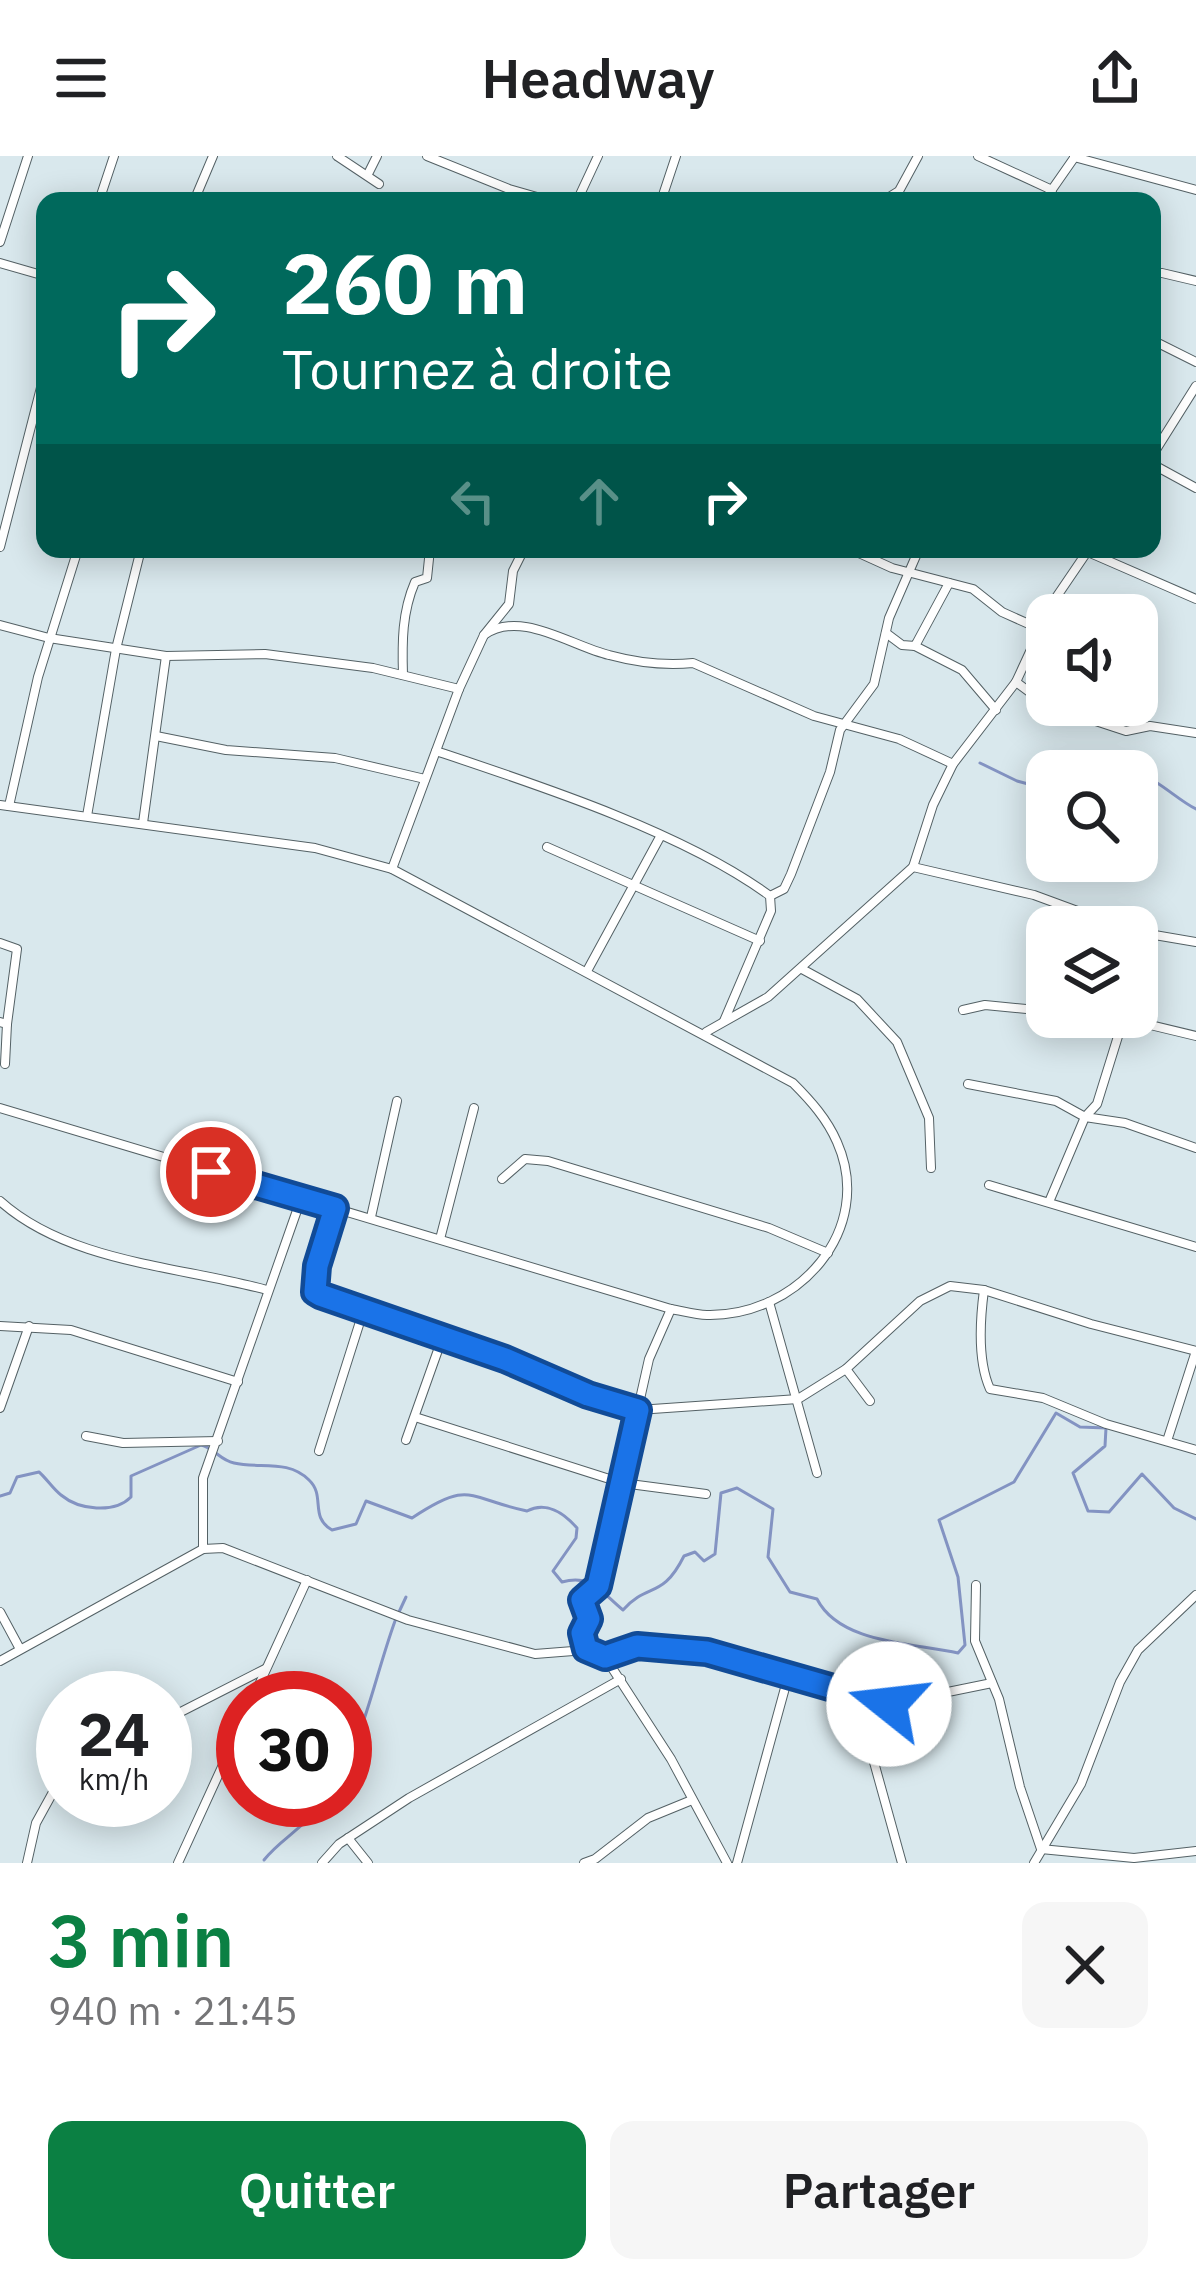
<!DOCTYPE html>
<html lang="fr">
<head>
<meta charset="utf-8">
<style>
  :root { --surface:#fff; --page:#f6f6f6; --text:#202124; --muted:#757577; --accent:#0b8043 }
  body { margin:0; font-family:"IBM Plex Sans",sans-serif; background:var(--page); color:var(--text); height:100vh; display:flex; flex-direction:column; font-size:45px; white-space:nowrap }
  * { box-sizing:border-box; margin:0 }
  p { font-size:39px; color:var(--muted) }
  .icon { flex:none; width:66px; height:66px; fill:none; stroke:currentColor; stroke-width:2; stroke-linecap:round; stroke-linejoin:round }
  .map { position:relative; height:1707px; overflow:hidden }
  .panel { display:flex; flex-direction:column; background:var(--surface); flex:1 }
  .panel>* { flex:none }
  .top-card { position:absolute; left:36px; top:36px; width:1125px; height:366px; border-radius:24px; box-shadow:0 6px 30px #0003; background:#00695c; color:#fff; overflow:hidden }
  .tools { position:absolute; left:1026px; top:438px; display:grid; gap:24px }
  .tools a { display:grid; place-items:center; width:132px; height:132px; border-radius:24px; background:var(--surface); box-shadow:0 6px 30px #0003; font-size:60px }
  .speed { position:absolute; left:36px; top:1515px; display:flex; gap:24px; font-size:60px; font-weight:700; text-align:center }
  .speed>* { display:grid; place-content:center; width:156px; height:156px; border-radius:50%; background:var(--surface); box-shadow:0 6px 30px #0003; line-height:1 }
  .speed small { font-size:30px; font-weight:400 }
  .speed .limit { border:18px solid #d22; background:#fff; color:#111 }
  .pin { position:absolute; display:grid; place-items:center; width:102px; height:102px; color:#fff; margin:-51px; border:6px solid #fff; border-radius:50%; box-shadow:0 3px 12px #0007 }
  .me { position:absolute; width:132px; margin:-66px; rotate:286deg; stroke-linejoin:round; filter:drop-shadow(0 0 9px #0008) }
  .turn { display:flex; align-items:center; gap:42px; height:252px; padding:0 48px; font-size:54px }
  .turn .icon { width:156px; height:156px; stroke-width:2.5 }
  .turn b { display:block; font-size:84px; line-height:102px }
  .lanes { display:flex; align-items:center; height:114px; padding:0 48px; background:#0003; justify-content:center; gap:60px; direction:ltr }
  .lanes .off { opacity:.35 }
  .round { display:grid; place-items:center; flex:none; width:126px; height:126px; border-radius:24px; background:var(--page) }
  .summary { display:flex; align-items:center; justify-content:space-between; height:204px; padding:0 48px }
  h1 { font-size:72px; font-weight:600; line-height:90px; color:var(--accent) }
  .cta { display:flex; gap:24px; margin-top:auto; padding:24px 48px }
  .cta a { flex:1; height:138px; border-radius:24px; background:var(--accent); color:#fff; font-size:48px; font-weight:600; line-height:138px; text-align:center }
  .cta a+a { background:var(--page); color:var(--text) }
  header { display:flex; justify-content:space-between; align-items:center; height:156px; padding:0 48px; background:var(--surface); font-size:54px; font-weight:600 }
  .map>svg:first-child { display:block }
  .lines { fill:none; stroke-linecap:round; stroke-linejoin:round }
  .stream { stroke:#8393c2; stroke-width:3 }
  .minor-casing { stroke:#546165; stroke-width:10 }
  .minor { stroke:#fff; stroke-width:8 }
  .route-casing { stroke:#114b97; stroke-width:30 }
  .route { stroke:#1a73e8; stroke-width:21 }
</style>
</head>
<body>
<header><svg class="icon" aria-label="menu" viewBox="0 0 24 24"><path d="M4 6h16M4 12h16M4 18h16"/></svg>Headway<svg class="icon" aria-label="share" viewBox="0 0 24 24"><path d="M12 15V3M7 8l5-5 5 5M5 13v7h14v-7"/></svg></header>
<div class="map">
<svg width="1196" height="1707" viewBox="0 0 1196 1707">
  <rect width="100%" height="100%" fill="#d9e8ed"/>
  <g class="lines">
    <g class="stream">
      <polyline points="980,607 1017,625 1047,633"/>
      <path d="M1137,618C1157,622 1176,643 1196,653"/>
      <path d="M0,1340L10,1337L17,1321L39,1316C47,1323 53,1333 61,1339C79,1354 114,1358 131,1341V1320L201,1289C214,1292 220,1304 234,1307C260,1313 288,1303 309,1324C326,1340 309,1361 332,1374L356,1368L366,1345L412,1362C471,1323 466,1342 527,1355C546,1345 564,1357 577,1372L576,1382L553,1415L562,1426C592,1418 601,1436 623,1454C648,1426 662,1444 684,1400L695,1396L704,1405L715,1398L721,1337L737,1332L773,1353L768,1401L790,1436L817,1443C840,1488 914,1487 958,1497L965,1489L958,1421L939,1364L1014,1326L1056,1257L1080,1271L1106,1272L1105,1290L1073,1317L1088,1355L1109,1356L1142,1318L1174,1352L1196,1363"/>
      <polyline points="399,1456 406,1441"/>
      <path d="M345,1611C368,1563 377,1515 395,1465"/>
      <path d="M264,1704C282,1681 307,1672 321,1644"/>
    </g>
    <defs>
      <g id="minor">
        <polyline points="337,0 379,28"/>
        <polyline points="427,0 509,33 551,45"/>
        <polyline points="978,0 1052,34"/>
        <polyline points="1074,1 1196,34"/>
        <polyline points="368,18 377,0"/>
        <polyline points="99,45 114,0"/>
        <polyline points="194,45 213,0"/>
        <polyline points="577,45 598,0"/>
        <polyline points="661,45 676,0"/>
        <polyline points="883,45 899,35 918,0"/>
        <polyline points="1044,45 1074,2"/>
        <polyline points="0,86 28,0"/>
        <polyline points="0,107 45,120"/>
        <polyline points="1162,117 1196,125"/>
        <polyline points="1152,184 1196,206"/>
        <polyline points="1152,300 1196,230"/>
        <polyline points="1152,308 1196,332"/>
        <polyline points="0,391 45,216"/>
        <polyline points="850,393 892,412 973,433 1002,456 1040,473"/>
        <polyline points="1081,393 1196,443"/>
        <polyline points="0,469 49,482 166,500 265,498 373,512 459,533"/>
        <polyline points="886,477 902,489 915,490 949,427"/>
        <path d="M484,479C520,453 571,490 609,499C635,506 665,510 693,507L814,560L899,583L953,608"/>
        <polyline points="915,490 962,514 996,554"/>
        <path d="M403,519C402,486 402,456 415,426L427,422L430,393"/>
        <polyline points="1016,526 1047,549"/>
        <polyline points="1047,549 1126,575 1150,570 1196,577"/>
        <polyline points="156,580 226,594 335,602 425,623"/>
        <path d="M436,595C538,629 685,677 770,740L771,755L724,865"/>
        <path d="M0,649L315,692L392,713L793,927C811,945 827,963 837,986C876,1074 797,1161 707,1159C695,1159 683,1155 671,1153L0,952"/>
        <polyline points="9,650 38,521 78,393"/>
        <polyline points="87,660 116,493 141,393"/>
        <polyline points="143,667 166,500"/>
        <polyline points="547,691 760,785"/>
        <polyline points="913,711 1034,739 1121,771"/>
        <polyline points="392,713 459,533 484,479 509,448 513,415 524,393"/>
        <polyline points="770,740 784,733 791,718 830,616 840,574 874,528 889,462 919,393"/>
        <polyline points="1137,776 1196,786"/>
        <polyline points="0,787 17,793 7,868"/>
        <polyline points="802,813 857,843 897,886 929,962 931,1012"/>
        <polyline points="587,815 660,681"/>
        <polyline points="1137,823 1142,778"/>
        <polyline points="963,854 985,849 1047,855"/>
        <polyline points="1117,861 1196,880"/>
        <polyline points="0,866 7,868 5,908"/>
        <polyline points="706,876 768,841 913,711 933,649 953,608 1016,526 1053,446 1089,393"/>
        <polyline points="968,928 1056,945 1085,961 1097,948 1124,861"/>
        <polyline points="502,1023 525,1003 548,1005 769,1072 828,1097"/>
        <polyline points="989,1029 1196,1091"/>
        <path d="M0,1045C69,1107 180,1110 267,1134"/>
        <polyline points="1049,1046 1085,961 1125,967 1196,992"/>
        <polyline points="335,1051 317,1110 315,1136 505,1203 588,1239 638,1254 798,1243 846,1213 920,1145 950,1130 984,1134 1091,1168 1196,1195"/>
        <polyline points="371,1061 397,945"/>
        <polyline points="440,1083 474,952"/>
        <path d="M984,1134C980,1164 977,1204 990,1233L1043,1242L1106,1268L1196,1294"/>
        <polyline points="769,1146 817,1317"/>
        <polyline points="0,1170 71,1174 238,1226"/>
        <polyline points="846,1213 870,1245"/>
        <polyline points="0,1252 29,1170"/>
        <polyline points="415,1261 622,1327 706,1338"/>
        <polyline points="86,1280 123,1287 218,1285"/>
        <polyline points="406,1284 443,1180"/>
        <polyline points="1167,1285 1196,1195"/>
        <polyline points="319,1295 364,1153"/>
        <polyline points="203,1393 203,1322 301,1043"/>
        <polyline points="976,1429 975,1485 999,1543 1020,1631 1041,1693 1134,1702 1196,1695"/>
        <polyline points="0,1456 20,1493"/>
        <polyline points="586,1494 582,1477 589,1463 582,1444 598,1430 649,1203 671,1153"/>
        <polyline points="605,1501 637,1489 707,1496 889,1548 992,1527"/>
        <polyline points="0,1505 203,1393 223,1392 408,1464 535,1498 586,1494 605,1501 671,1603 727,1707"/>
        <polyline points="253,1542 307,1424"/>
        <polyline points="869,1544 872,1599 902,1707"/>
        <polyline points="165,1564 265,1513"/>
        <polyline points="348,1682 368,1707"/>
        <polyline points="27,1707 36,1667 63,1618"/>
        <polyline points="178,1707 243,1565"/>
        <polyline points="322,1707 339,1688 409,1642 621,1523"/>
        <polyline points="584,1707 595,1703 648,1662 692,1644"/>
        <polyline points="737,1707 788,1521"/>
        <polyline points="1034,1707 1081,1628 1120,1526 1138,1494 1196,1439"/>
      </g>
    </defs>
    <use href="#minor" class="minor-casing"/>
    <use href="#minor" class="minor"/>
  </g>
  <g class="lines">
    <defs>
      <polyline id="route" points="211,1016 335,1052 317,1110 315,1136 320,1139 505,1203 588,1239 638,1254 598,1430 582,1444 589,1463 582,1477 586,1493 605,1501 637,1490 707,1496 889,1548"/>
    </defs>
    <use href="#route" class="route-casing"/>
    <use href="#route" class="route"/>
  </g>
</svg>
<div class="tools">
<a><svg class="icon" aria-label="sound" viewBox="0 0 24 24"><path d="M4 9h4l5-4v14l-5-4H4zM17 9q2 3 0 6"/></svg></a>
<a><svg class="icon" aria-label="search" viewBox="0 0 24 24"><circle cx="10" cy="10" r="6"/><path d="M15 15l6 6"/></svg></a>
<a><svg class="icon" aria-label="layers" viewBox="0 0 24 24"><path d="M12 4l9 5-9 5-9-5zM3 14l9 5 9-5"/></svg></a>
</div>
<div class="speed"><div>24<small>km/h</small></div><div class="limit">30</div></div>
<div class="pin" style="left:211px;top:1016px;background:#d93025"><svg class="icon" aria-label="arrive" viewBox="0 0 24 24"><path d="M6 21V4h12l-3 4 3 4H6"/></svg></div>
<svg class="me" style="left:889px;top:1548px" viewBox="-20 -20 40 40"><circle r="19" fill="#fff"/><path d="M0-13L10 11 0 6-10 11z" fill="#1a73e8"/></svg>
<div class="top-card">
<div class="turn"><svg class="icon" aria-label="right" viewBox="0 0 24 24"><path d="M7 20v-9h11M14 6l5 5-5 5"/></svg><div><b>260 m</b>Tournez à droite</div></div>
<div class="lanes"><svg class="icon off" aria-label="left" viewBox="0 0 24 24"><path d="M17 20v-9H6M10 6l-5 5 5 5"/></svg><svg class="icon off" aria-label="ahead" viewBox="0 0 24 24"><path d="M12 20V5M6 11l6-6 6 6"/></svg><svg class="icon" aria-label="right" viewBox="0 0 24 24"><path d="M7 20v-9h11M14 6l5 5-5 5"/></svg></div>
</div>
</div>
<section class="panel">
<div class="summary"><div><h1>3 min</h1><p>940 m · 21:45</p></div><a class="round"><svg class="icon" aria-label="close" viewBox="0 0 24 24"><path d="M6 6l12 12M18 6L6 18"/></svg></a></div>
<div class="cta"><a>Quitter</a><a>Partager</a></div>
</section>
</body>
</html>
